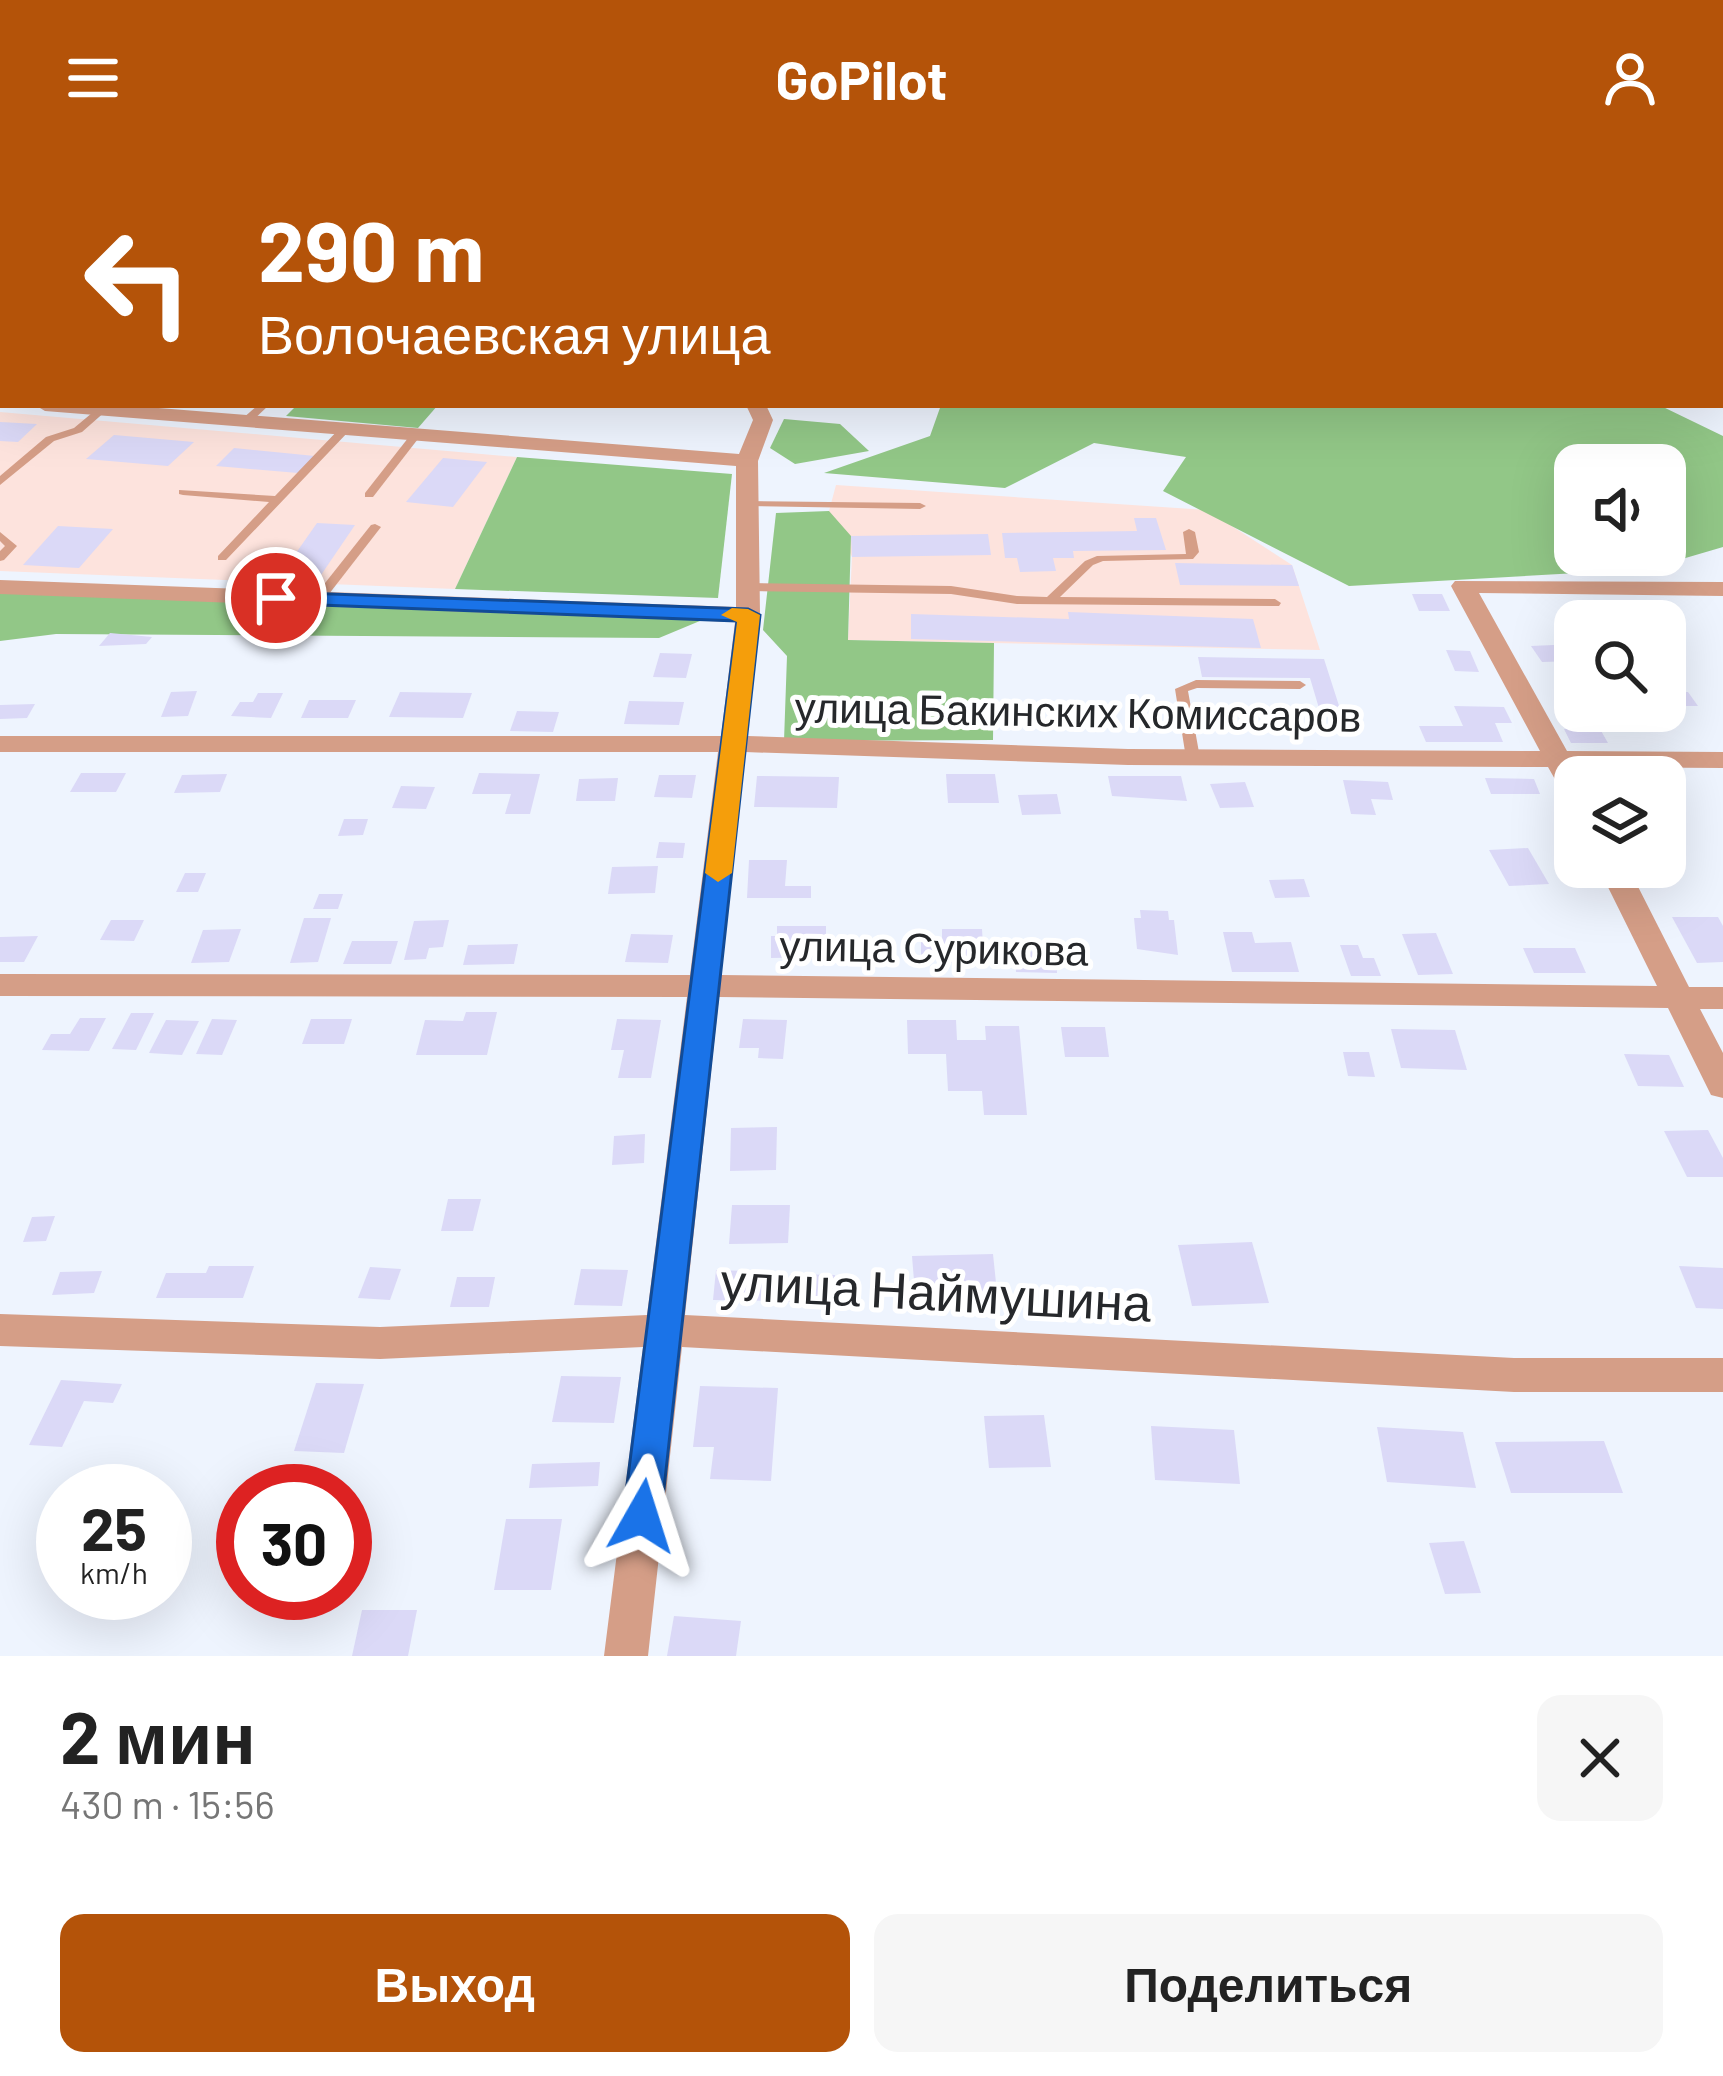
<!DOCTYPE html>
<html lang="ru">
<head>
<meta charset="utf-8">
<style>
  :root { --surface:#fff; --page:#f6f6f6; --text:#222; --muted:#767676; --accent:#b45309 }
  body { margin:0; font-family:Barlow,sans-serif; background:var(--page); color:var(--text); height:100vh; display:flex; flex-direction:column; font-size:45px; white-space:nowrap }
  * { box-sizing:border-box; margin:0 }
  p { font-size:39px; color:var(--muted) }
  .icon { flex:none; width:66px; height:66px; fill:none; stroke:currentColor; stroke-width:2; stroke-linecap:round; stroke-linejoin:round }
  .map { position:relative; height:1500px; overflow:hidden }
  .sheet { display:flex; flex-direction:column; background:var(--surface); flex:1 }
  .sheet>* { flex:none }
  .guide { position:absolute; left:0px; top:0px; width:1725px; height:252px; box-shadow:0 12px 48px #0002; background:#b45309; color:#fff; overflow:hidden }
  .tools { position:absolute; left:1554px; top:288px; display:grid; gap:24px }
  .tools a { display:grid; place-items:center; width:132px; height:132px; border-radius:24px; background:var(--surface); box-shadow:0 12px 48px #0002; font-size:60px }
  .speed { position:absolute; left:36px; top:1308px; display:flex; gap:24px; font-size:60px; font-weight:700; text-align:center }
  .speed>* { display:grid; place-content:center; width:156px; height:156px; border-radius:50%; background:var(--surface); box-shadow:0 12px 48px #0002; line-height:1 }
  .speed small { font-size:30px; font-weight:400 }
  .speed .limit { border:18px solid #d22; background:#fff; color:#111 }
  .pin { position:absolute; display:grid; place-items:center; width:102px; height:102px; color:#fff; margin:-51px; border:6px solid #fff; border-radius:50%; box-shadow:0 3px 12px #0007 }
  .me { position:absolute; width:132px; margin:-66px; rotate:6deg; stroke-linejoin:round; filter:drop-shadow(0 0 9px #0008) }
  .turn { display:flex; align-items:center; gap:42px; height:252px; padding:0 60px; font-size:54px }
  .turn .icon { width:156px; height:156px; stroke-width:2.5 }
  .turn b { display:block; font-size:84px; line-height:102px }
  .round { display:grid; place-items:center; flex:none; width:126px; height:126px; border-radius:24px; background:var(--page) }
  .overview { display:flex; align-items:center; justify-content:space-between; height:204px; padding:0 60px }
  h1 { font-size:72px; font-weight:700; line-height:90px }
  .primary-button { display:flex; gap:24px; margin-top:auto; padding:24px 60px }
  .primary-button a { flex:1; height:138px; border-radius:24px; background:var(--accent); color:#fff; font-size:48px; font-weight:700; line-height:138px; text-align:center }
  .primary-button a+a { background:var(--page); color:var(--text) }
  header { display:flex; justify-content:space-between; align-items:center; height:156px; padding:0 60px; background:var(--accent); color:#fff; font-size:54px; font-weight:700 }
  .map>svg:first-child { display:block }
  .industrial { fill:#fde3dd }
  .forest { fill:#92c787; fill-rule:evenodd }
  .building { fill:#dbd9f7 }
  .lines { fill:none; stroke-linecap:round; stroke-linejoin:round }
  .service { fill:#d59e87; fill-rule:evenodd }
  .minor { fill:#d59e87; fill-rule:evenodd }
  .primary { fill:#b25221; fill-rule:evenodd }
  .rail-casing { stroke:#595c61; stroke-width:8 }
  .rail { stroke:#fff; stroke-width:4.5; stroke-dasharray:15; stroke-linecap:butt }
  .route { fill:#1a73e8; stroke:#114b97; stroke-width:3 }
  .slow { fill:#f59e0b }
  .labels { text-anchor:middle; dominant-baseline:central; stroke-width:10; stroke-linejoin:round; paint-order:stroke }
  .street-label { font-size:42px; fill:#26282b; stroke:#fff }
  .near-street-label { font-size:51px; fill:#26282b; stroke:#fff }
</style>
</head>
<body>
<header><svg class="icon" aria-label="menu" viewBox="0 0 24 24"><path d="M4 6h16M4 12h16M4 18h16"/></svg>GoPilot<svg class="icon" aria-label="person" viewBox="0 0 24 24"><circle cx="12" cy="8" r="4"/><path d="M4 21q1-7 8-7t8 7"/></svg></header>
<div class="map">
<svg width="1723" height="1500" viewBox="0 0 1723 1500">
  <rect width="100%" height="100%" fill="#eef4fe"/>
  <g class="industrial">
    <polygon points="0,256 517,301 455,433 0,415"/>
    <polygon points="836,329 1207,354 1292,409 1320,494 848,484 852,401 829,355"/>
  </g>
  <g class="forest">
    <polygon points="45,0 457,0 458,3 28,3"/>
    <polygon points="297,249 438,249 418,272 286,260"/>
    <path d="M941,249H1659L1723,280V391L1648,413L1349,430L1163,335L1186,301L1094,287L1005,332L824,317L930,280ZM1575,309H1665V399H1575Z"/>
    <polygon points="784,263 840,268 869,295 795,308 770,292"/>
    <polygon points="517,301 732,318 718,442 455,433"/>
    <polygon points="829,355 851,380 848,484 994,487 993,584 784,585 787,500 763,474 776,357"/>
    <polygon points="0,436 707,462 659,482 56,478 0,485"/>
  </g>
  <g class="building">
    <polygon points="0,266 37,268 18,286 0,285"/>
    <polygon points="114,279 194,286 168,310 86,303"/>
    <polygon points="234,292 315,300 298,317 216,310"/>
    <polygon points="443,302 487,306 453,351 406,346"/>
    <polygon points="1134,362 1156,362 1166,394 1073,395 1074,402 1053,402 1056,415 1020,416 1017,402 1005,402 1002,377 1137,375"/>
    <polygon points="317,367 355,369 321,419 282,417"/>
    <polygon points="58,370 113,373 79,412 23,409"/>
    <polygon points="988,378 991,399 852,401 851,380"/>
    <polygon points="1175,407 1292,409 1299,430 1180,429"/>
    <polygon points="1412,438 1442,438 1450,455 1419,455"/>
    <polygon points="1068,456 1253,463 1261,492 911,483 911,458 1069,463"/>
    <polygon points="110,477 152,481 146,488 99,490"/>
    <polygon points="1575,488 1575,505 1542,506 1531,490"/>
    <polygon points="1446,494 1470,495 1479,516 1455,515"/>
    <polygon points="660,497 692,498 686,522 653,521"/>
    <polygon points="1198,501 1324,503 1342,559 1321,559 1310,522 1202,521"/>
    <polygon points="197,535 188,560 161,561 171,536"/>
    <polygon points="400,536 472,537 463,562 389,561"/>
    <polygon points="1665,536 1688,536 1698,550 1670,550"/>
    <polygon points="258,537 283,537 271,562 231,560 240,546 253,546"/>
    <polygon points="309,544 356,544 348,562 301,562"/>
    <polygon points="629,545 684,546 679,569 624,568"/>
    <polygon points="35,548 27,562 0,563 0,549"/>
    <polygon points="1454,550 1504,551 1512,567 1495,567 1503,586 1426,586 1419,570 1463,570"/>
    <polygon points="517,555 559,556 553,576 510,575"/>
    <polygon points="1576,559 1624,559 1632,573 1600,573 1608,587 1571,587 1564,573 1583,573"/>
    <polygon points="81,617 126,617 116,636 70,636"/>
    <polygon points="479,617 540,618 530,658 505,658 511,638 472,638"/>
    <polygon points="227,618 220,636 174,637 182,619"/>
    <polygon points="946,618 995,618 999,647 948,647"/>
    <polygon points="659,619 696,619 692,642 654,641"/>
    <polygon points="757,620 839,621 837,652 754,651"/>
    <polygon points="1108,620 1181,620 1187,645 1112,640"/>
    <polygon points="618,622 615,645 576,645 579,623"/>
    <polygon points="1485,622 1534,623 1540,638 1491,638"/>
    <polygon points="1343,624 1388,626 1393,644 1371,643 1376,659 1351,658"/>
    <polygon points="1245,626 1254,651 1220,652 1210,628"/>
    <polygon points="401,630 435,631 426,653 392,652"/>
    <polygon points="1057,638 1061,658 1022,659 1018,639"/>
    <polygon points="344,663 368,663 363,679 338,680"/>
    <polygon points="659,686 685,687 683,702 656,702"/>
    <polygon points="1528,692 1549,728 1509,730 1489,694"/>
    <polygon points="749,704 787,704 785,730 811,730 811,742 747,742"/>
    <polygon points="658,710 655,737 608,738 612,711"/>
    <polygon points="185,717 206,717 198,736 176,736"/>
    <polygon points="1304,723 1310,741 1275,742 1269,724"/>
    <polygon points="319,738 343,738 338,753 313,753"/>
    <polygon points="1140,754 1168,755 1169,764 1174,764 1178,799 1137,793 1134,762 1141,762"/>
    <polygon points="1672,761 1718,761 1723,770 1723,806 1697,807"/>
    <polygon points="304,762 331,762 318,806 290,807"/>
    <polygon points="111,764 144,764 134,785 100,784"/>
    <polygon points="449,764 443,791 429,792 426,803 404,804 414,765"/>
    <polygon points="777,770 826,770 826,801 771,802 771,780 777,780"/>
    <polygon points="241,773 229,806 191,807 203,774"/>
    <polygon points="942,773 982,773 984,807 942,807 942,800 921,800 921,782 942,782"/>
    <polygon points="1223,776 1252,776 1255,787 1291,786 1299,816 1232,816"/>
    <polygon points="1436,777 1453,818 1418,819 1402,778"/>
    <polygon points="631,778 673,779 668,807 625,806"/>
    <polygon points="38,780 24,806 0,806 0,781"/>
    <polygon points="352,785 398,785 391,808 343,808"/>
    <polygon points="518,788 514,808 463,809 468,789"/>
    <polygon points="1340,789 1358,789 1363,802 1374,802 1381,820 1351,820"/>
    <polygon points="1523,792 1575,792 1586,817 1534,817"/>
    <polygon points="1015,795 1056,796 1057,817 1016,816"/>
    <polygon points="466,856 497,856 487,899 416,899 425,864 463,865"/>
    <polygon points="131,857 154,857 136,894 112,893"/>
    <polygon points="80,862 106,862 89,895 42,894 51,878 70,878"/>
    <polygon points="212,863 237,864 222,899 196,898"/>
    <polygon points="311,863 352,863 344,888 302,888"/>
    <polygon points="617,863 661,864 651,922 618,922 624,894 611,894"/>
    <polygon points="743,863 787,864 783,903 758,902 759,892 739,892"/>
    <polygon points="166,864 199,865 182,899 149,897"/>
    <polygon points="907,864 956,864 957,884 986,884 985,870 1019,870 1027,959 984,959 982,935 948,935 946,898 908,898"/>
    <polygon points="1061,871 1105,871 1109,901 1065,901"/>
    <polygon points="1391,873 1455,874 1467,914 1401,912"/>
    <polygon points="1343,896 1369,896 1375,921 1348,920"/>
    <polygon points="1624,898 1669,899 1684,931 1638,930"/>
    <polygon points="777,971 776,1014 730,1015 731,972"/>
    <polygon points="1708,974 1723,1002 1723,1021 1687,1021 1664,975"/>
    <polygon points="645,978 644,1007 612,1009 614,980"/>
    <polygon points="448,1043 481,1043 473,1075 441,1075"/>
    <polygon points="732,1049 790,1049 788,1087 729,1088"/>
    <polygon points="55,1060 46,1085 23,1086 32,1061"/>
    <polygon points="1252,1086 1269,1147 1192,1150 1178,1089"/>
    <polygon points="993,1098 998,1146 916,1149 912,1100"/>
    <polygon points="209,1110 254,1110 243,1142 156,1142 166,1117 206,1117"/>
    <polygon points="1679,1110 1723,1112 1723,1153 1696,1152"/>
    <polygon points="370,1111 401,1113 390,1144 358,1142"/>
    <polygon points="581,1113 628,1114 622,1150 574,1149"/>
    <polygon points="716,1114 779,1116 777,1145 713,1144"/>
    <polygon points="102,1115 94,1137 52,1139 60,1116"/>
    <polygon points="790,1118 835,1119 834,1147 788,1146"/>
    <polygon points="457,1121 495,1121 489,1151 450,1151"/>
    <polygon points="561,1220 621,1221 614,1267 552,1266"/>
    <polygon points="61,1224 122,1228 113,1247 84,1245 62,1291 29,1289"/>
    <polygon points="316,1227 364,1228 344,1297 294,1295"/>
    <polygon points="700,1230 778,1232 771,1325 710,1323 714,1291 693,1291"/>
    <polygon points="1044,1259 1051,1311 989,1312 984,1260"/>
    <polygon points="1151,1270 1234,1274 1240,1328 1155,1324"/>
    <polygon points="1377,1271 1463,1276 1476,1332 1387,1326"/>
    <polygon points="1604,1285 1623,1337 1511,1337 1495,1286"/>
    <polygon points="600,1306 598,1330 529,1332 532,1308"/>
    <polygon points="506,1363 562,1363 551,1434 494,1434"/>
    <polygon points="1464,1385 1481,1437 1445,1438 1429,1387"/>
    <polygon points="362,1454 417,1454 408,1500 352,1500"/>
    <polygon points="674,1460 741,1465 736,1500 667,1500"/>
  </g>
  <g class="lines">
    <g class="service">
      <polygon points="679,0 687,0 684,3 676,3"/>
      <rect x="0" y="88" width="3" height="6"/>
      <polygon points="3,131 3,138 0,139 0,132"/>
      <polygon points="3,196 3,203 0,204 0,197"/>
      <polygon points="258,249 269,249 250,267 242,267 242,263"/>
      <polygon points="98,252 107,254 82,276 54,285 0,329 0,320 46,281 74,272"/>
      <polygon points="345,270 349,271 349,275 226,404 218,404 218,400 269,346 183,339 179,338 179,334 275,340 341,271"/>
      <polygon points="412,277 421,279 373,341 365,341 365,337"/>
      <polygon points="747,345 920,347 926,350 920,353 743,350 742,348"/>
      <polygon points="375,368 381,371 322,447 314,447 314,441 371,369"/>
      <polygon points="1189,373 1195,376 1199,396 1193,403 1103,405 1093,409 1060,441 1275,443 1281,447 1279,450 1017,448 951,438 748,435 742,431 748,427 951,430 1017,440 1047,441 1085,405 1097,400 1186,398 1183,376"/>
      <polygon points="0,376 17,390 4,404 0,405 0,395 5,390 0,385"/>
      <polygon points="1196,524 1300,525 1306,529 1300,533 1197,532 1188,535 1200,602 1193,606 1186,602 1175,533"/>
    </g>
    <g class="minor">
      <polygon points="0,0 27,0 0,8"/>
      <polygon points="462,0 478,0 480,3 464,3"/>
      <polygon points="0,239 3,249 10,250 0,251"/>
      <polygon points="35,249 121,249 739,298 753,264 746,249 766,249 773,264 758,305 760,459 747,580 1128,593 1540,595 1451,430 1455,425 1723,426 1723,440 1479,437 1567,595 1723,596 1723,612 1576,611 1581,621 1575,621 1575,643 1565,641 1548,611 1128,609 745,596 721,819 1657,830 1598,711 1628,711 1689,831 1723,831 1723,853 1700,853 1723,897 1723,942 1711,939 1668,852 719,841 685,1159 1514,1202 1723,1202 1723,1236 1514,1236 682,1191 648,1500 604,1500 643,1191 380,1203 0,1190 0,1158 380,1171 647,1159 687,841 0,840 0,818 690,819 718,596 0,596 0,580 721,580 735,466 0,438 0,424 736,451 736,310 45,255"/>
    </g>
    <polygon class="primary" points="1702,0 1721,0 1723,3 1704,3"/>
    <defs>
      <polyline id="rail" points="1654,0 1659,3"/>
    </defs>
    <use href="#rail" class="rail-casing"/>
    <use href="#rail" class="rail"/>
  </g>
  <polygon class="route" points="276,436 748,453 760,459 661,1360 656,1372 642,1378 628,1372 623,1360 737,465 268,447 268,438"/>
  <polygon class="slow" points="748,453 760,459 732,717 718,726 705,717 737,466 721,459 732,452"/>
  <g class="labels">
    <g class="street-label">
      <text transform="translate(1078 554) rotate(1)">улица Бакинских Комиссаров</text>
      <text transform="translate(934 790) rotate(1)">улица Сурикова</text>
    </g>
    <g class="near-street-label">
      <text transform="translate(936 1134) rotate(3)">улица Наймушина</text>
    </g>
  </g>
</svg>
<div class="tools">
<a><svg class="icon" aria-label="sound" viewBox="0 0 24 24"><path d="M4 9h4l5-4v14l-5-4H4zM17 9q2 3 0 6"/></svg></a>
<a><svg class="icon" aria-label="search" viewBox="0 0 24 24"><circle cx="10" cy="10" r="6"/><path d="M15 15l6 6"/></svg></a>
<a><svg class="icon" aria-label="layers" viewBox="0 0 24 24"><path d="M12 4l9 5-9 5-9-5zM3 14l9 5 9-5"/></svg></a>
</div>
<div class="speed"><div>25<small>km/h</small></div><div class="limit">30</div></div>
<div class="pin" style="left:276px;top:442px;background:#d93025"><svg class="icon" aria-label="arrive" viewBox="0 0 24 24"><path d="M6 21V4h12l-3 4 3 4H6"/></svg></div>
<svg class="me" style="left:642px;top:1360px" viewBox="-20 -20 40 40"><path d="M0-17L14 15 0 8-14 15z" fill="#1a73e8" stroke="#fff" stroke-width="4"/></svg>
<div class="guide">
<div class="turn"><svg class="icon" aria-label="left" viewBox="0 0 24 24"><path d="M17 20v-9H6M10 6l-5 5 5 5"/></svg><div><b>290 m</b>Волочаевская улица</div></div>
</div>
</div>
<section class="sheet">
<div class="overview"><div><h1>2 мин</h1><p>430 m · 15:56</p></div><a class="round"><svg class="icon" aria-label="close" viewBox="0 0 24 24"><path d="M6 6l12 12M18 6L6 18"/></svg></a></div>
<div class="primary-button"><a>Выход</a><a>Поделиться</a></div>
</section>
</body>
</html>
